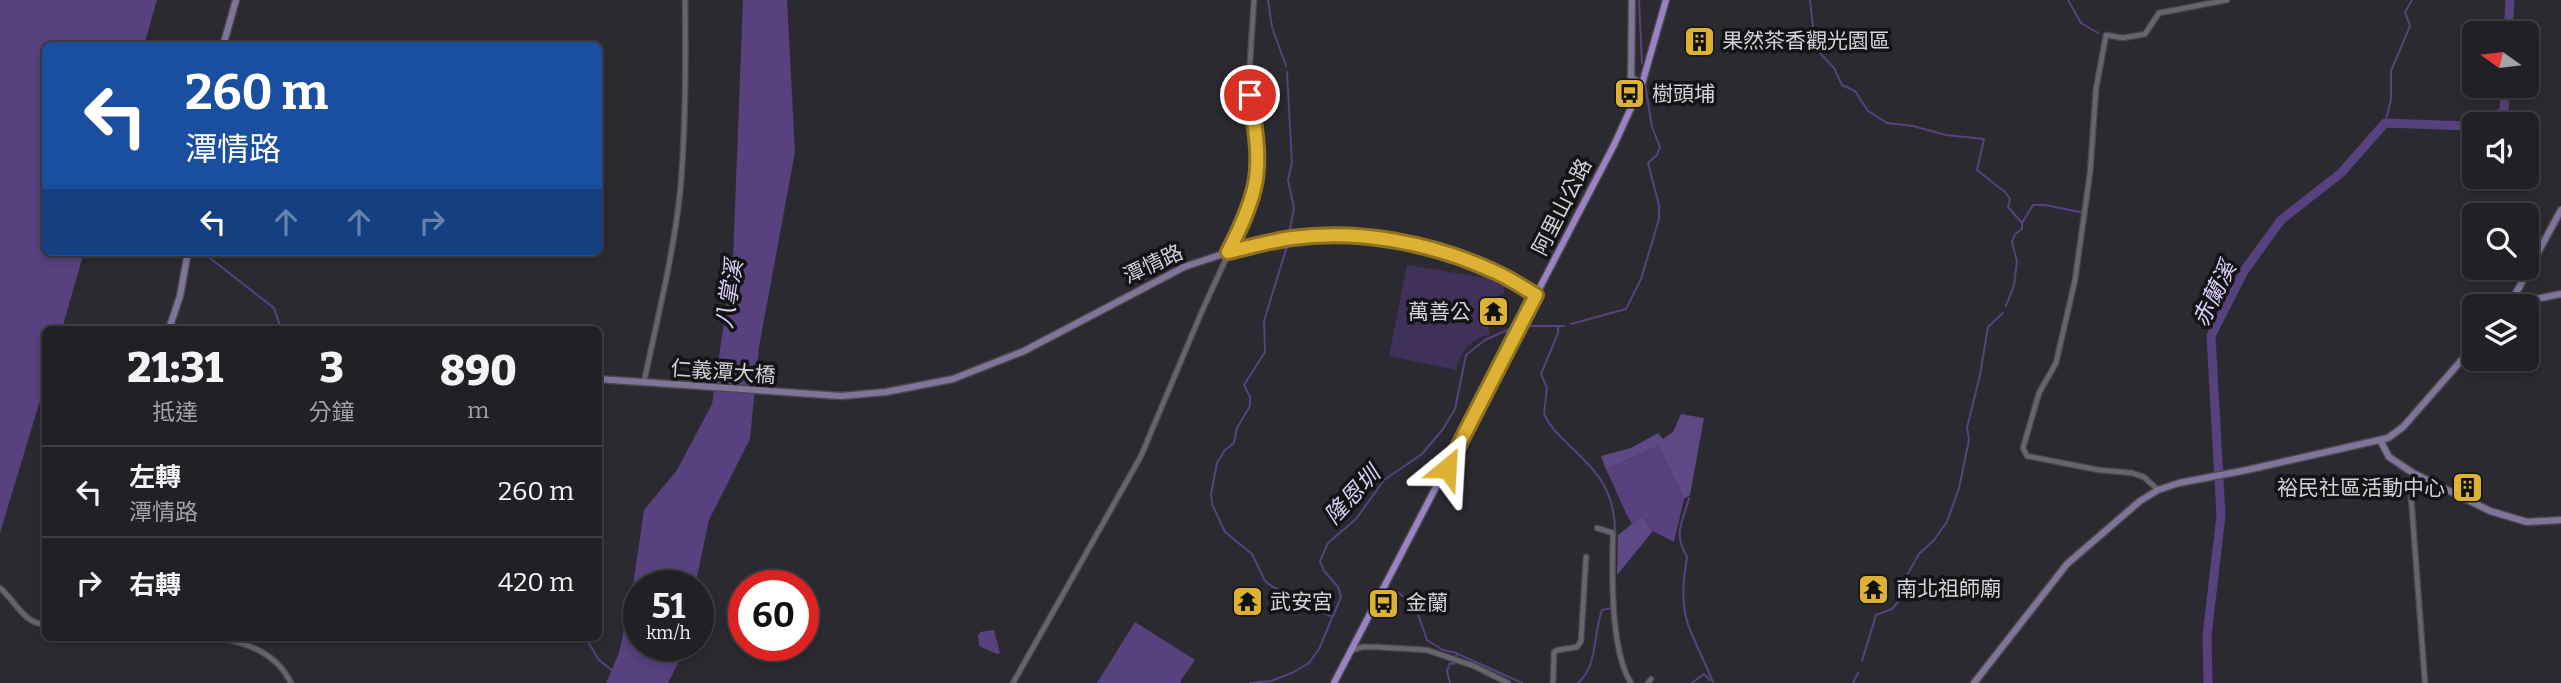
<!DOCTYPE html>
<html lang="zh-TW">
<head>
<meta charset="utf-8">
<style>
  :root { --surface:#212025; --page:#29282d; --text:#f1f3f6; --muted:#a2a3a7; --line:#3e3e42 }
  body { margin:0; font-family:Bitter,"Noto Sans TC",serif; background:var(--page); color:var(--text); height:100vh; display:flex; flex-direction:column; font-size:26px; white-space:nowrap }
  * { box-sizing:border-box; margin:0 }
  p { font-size:23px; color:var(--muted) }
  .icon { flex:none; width:38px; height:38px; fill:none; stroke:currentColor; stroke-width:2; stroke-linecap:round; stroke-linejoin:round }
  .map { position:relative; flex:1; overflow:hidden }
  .sheet { position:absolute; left:42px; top:326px; width:560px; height:315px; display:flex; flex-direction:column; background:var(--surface); border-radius:10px; box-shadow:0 4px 10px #0003,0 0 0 2px var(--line) }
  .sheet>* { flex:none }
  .guide { position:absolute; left:42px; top:42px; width:560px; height:214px; border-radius:10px; box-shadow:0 4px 10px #0003,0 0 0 2px var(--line); background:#1a4fa0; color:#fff; overflow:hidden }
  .needle { width:46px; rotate:284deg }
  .controls { position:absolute; left:2462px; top:21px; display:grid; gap:14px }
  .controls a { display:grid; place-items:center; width:77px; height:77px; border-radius:10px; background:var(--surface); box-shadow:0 4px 10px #0003,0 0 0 2px var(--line); font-size:35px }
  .speed { position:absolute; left:623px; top:570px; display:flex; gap:14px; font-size:35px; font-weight:700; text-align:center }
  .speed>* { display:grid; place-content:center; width:91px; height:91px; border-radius:50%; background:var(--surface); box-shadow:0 4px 10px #0003,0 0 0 2px var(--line); line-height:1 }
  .speed small { font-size:18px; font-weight:400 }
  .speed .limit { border:10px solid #d22; background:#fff; color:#111 }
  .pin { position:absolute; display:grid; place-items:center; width:60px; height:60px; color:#fff; margin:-30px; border:4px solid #fff; border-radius:50%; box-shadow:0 2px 7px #0007 }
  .me { position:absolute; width:77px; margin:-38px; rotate:27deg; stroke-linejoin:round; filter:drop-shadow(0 0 5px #0008) }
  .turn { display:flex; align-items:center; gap:24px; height:147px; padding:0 28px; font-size:32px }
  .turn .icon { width:91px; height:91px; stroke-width:2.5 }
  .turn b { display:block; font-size:49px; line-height:60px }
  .lanes { display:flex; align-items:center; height:66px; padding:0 28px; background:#0003; justify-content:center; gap:35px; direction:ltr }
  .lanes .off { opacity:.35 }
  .eta { display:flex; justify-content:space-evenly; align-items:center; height:119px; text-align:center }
  .eta b { font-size:42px; font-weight:800; line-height:49px }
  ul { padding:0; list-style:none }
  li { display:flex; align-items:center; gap:21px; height:91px; padding:0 28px; border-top:2px solid var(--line) }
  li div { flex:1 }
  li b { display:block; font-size:26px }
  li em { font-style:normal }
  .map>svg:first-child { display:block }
  .green { fill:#3f3159 }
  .forest { fill:#5f4886 }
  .water { fill:#57417e }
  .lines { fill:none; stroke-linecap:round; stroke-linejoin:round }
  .stream { stroke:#57417e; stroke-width:2 }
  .river { stroke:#57417e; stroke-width:9 }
  .street-casing { stroke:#4a484e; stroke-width:7 }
  .secondary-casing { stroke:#4a484e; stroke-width:9 }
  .primary-casing { stroke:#4a484e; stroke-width:9 }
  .street { stroke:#66646c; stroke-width:4.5 }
  .secondary { stroke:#807498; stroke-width:6 }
  .primary { stroke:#9a83c4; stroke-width:6 }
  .route-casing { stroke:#907321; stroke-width:18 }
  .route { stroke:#ddb133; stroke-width:12 }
  .labels { text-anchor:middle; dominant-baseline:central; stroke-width:7; stroke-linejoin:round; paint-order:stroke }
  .poi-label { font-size:21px; fill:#d2d1d5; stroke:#141316; text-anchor:start }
  .street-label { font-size:21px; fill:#d2d1d5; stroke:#141316 }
  .water-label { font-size:23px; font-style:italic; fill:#d9cef3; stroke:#141316 }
</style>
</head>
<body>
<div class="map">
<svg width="2561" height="683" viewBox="0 0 2561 683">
  <rect width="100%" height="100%" fill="#2c2a31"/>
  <path class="green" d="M1407,265L1504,281V293L1498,296V301L1486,309L1485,317L1490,334C1470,340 1461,350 1456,370L1389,356Z"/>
  <g class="forest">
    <polygon points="1681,414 1704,418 1690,495 1684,499 1658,446 1606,470 1601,456 1631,448 1658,433 1663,439 1673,432"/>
    <polygon points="1642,516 1653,531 1617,575 1618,535"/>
  </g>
  <g class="water">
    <polygon points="0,0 157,0 144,45 46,46 46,252 84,252 62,329 46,329 45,384 0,533"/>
    <polygon points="743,0 787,0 795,152 759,347 750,439 709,520 695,586 639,586 639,646 684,646 681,657 668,683 606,683 619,653 632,592 644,510 677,470 712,404 733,260"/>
    <path d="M1658,446L1684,499L1674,542L1653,531L1642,516L1632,524C1621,506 1616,488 1606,470Z"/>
    <polygon points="1135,622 1195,660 1181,680 1181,683 1097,683"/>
    <polygon points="994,630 1000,653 997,654 979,646 978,635 980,632"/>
  </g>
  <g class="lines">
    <g class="stream">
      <polyline points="1268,0 1272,27 1286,66"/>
      <polyline points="1639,0 1642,63"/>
      <polyline points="1810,0 1813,27 1818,51 1834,68 1842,85 1855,91 1868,111 1887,123 1913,126 1946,135 1984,139 1977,170 2005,192 2010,199 2008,207 2022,223 2022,229 2015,234 2012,242 2017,261 2014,285 2006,306"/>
      <polyline points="2068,0 2081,23 2098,33"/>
      <polyline points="1287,72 1292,163 1288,180 1294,208 1289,234"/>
      <polyline points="2385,123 2391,100 2391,71 2410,26 2405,12 2412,0"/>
      <polyline points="2022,223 2033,205 2045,205 2080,212"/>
      <polyline points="206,255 274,308 281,329"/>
      <polyline points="1571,324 1626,309 1641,279 1659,219 1659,205 1648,163 1657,155 1660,147 1652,127 1645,84"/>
      <polyline points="1525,326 1564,326"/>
      <path d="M1558,326V333L1541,374L1547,388L1544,414C1551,429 1561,437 1572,448C1599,473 1615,493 1615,532"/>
      <path d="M1689,498C1682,525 1673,532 1687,557C1683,581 1680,609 1691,632C1698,649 1706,665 1713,682"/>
      <polyline points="1212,502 1211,494 1217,463 1225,450 1234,443 1237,428 1250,406 1250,397 1244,385 1265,352 1264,321 1288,243"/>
      <polyline points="1212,504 1225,532 1252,554 1265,581 1273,587 1330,616"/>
      <polyline points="1397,592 1407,599 1418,614 1427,640 1443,650 1457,653 1454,664 1450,663 1447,671 1450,683"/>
      <polyline points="1618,632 1621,650"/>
      <polyline points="585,637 599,660 613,671"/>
      <polyline points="1458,654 1522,683"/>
      <polyline points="1862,661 1876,615 1892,609 1903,596 1906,577 1919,554 1934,540 1947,522 1959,488 1969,440 1967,428 1980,375 1988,327 2003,313"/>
      <polyline points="1250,683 1271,681 1294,672 1309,663 1319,649 1341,597 1338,587 1324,571 1320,561 1328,543 1356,519 1384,480 1422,454 1443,429 1455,409 1466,355 1485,340 1516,326"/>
      <path d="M1578,683C1598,666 1593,634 1602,610L1613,608"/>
      <polyline points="1692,683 1704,674 1710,680"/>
      <polyline points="1853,683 1858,673"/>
    </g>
    <g class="river">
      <polyline points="2508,33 2510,0"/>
      <polyline points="2208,683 2207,636 2221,515 2211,336 2244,271 2281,220 2341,173 2385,123 2468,126 2504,112 2505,86"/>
    </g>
    <defs>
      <g id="street">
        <path d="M644,382C657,320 673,257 680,193C686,129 686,64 685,0"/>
        <polyline points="2413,473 2411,496 2425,683"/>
        <polyline points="2158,490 2144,477 2132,473 2099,470 2027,456 2023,448 2039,393 2056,363 2075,280 2090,173 2096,89 2106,35 2123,38 2145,34 2159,13 2227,0"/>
        <path d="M1597,528L1613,533C1612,572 1610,650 1631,683"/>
        <path d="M0,588C15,600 24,625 46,624"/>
        <path d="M216,637C247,643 276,652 291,683"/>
        <polyline points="1353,650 1362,647 1376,647 1427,650 1474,666 1508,683"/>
        <polyline points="1013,683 1141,456 1202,311 1242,224 1256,179 1256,136 1249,77 1254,0"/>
        <polyline points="1553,683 1554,652 1558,650 1577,647 1581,641 1586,557"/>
        <polyline points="1648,683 1651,679"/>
      </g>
      <g id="secondary">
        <polyline points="1632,0 1631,78 1642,84"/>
        <polyline points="223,46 236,0"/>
        <polyline points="2509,306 2561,210"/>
        <polyline points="2512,306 2521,302 2561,294"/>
        <polyline points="169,329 180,296 188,252"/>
        <polyline points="598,379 841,396 886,392 953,379 1024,351 1184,267 1229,252 1291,238 1337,235 1380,239 1424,247 1471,261 1496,272 1536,295"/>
        <polyline points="2380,440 2389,457 2413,473 2490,511 2527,522 2561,520"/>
        <polyline points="1974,683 2067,564 2140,501 2158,490 2179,483 2247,470 2388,438 2403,427 2474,346"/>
      </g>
      <polyline id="primary" points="1334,683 1614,145 1642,84 1666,0"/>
    </defs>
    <use href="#street" class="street-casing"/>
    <use href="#secondary" class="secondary-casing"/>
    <use href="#primary" class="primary-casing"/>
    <use href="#street" class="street"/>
    <use href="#secondary" class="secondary"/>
    <use href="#primary" class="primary"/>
  </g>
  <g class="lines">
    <defs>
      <path id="route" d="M1250,95C1254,122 1260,151 1256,179C1252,204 1240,229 1228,252C1249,247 1271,241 1292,238C1359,229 1432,243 1493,271C1508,277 1522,287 1536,295L1447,468"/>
    </defs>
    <use href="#route" class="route-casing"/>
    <use href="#route" class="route"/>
  </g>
  <defs>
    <symbol id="building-square" viewBox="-11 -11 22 22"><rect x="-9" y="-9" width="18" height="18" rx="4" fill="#ddb133" stroke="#141316"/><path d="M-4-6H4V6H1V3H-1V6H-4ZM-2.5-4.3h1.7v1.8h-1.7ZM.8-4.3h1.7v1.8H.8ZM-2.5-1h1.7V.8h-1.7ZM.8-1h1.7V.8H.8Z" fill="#111"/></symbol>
    <symbol id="bus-square" viewBox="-11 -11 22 22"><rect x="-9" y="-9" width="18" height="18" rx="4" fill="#ddb133" stroke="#141316"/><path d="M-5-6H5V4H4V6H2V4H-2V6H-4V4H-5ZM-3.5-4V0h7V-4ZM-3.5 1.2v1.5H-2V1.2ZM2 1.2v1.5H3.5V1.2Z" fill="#111"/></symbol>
    <symbol id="temple-square" viewBox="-11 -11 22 22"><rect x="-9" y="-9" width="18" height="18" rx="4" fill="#ddb133" stroke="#141316"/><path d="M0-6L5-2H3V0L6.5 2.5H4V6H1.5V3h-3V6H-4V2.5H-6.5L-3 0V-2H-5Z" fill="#111"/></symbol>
  </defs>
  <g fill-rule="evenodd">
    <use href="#building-square" x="1682" y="24" width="35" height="35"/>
    <use href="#bus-square" x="1612" y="76" width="35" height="35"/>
    <use href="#temple-square" x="1476" y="294" width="35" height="35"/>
    <use href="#building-square" x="2450" y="470" width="35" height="35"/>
    <use href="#temple-square" x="1856" y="572" width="35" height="35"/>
    <use href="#temple-square" x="1230" y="584" width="35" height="35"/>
    <use href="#bus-square" x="1366" y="586" width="35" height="35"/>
  </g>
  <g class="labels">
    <g class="poi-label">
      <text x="1722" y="41">果然茶香觀光園區</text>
      <text x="1652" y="94">樹頭埔</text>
      <text x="1471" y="312" text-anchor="end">萬善公</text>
      <text x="2445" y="488" text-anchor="end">裕民社區活動中心</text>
      <text x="1896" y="589">南北祖師廟</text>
      <text x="1270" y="602">武安宮</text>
      <text x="1406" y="603">金蘭</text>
    </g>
    <g class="street-label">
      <text transform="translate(1562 207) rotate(-63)">阿里山公路</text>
      <text transform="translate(1153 264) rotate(-25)">潭情路</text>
      <text transform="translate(723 372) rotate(4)">仁義潭大橋</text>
    </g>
    <g class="water-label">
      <text transform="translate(729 294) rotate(-81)">八掌溪</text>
      <text transform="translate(2214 294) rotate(-64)">赤蘭溪</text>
      <text transform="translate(1352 495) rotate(-47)">隆恩圳</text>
    </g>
  </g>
</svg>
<div class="controls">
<a><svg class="needle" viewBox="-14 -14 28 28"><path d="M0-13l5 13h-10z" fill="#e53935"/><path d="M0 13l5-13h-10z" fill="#a2a3a7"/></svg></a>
<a><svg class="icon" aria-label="sound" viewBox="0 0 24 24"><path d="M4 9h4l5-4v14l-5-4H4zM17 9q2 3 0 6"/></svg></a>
<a><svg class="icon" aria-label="search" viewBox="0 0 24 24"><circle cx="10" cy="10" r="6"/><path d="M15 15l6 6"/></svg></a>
<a><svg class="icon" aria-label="layers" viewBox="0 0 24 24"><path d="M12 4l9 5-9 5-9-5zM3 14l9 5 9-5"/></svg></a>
</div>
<div class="speed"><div>51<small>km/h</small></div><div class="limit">60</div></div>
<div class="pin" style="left:1250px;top:95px;background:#d93025"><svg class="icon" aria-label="arrive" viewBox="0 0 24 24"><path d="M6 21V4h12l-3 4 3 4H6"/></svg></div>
<svg class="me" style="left:1447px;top:468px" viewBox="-20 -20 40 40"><path d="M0-17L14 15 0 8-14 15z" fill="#ddb133" stroke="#fff" stroke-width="4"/></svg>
<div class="guide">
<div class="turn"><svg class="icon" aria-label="left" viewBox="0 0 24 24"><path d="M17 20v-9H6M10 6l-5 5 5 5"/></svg><div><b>260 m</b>潭情路</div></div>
<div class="lanes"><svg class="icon" aria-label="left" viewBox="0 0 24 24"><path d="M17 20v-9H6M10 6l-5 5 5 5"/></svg><svg class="icon off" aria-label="ahead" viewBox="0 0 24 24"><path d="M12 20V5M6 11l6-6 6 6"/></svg><svg class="icon off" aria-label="ahead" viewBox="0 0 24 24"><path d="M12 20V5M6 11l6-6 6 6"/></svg><svg class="icon off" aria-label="right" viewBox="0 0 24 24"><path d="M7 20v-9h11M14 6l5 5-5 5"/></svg></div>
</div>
<section class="sheet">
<div class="eta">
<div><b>21:31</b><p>抵達</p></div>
<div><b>3</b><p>分鐘</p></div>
<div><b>890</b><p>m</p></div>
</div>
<ul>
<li><svg class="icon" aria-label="left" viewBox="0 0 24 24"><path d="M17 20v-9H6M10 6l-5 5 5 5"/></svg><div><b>左轉</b><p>潭情路</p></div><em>260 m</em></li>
<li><svg class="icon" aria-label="right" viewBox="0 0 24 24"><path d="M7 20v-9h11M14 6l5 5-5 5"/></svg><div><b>右轉</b></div><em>420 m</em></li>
</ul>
</section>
</div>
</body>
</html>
